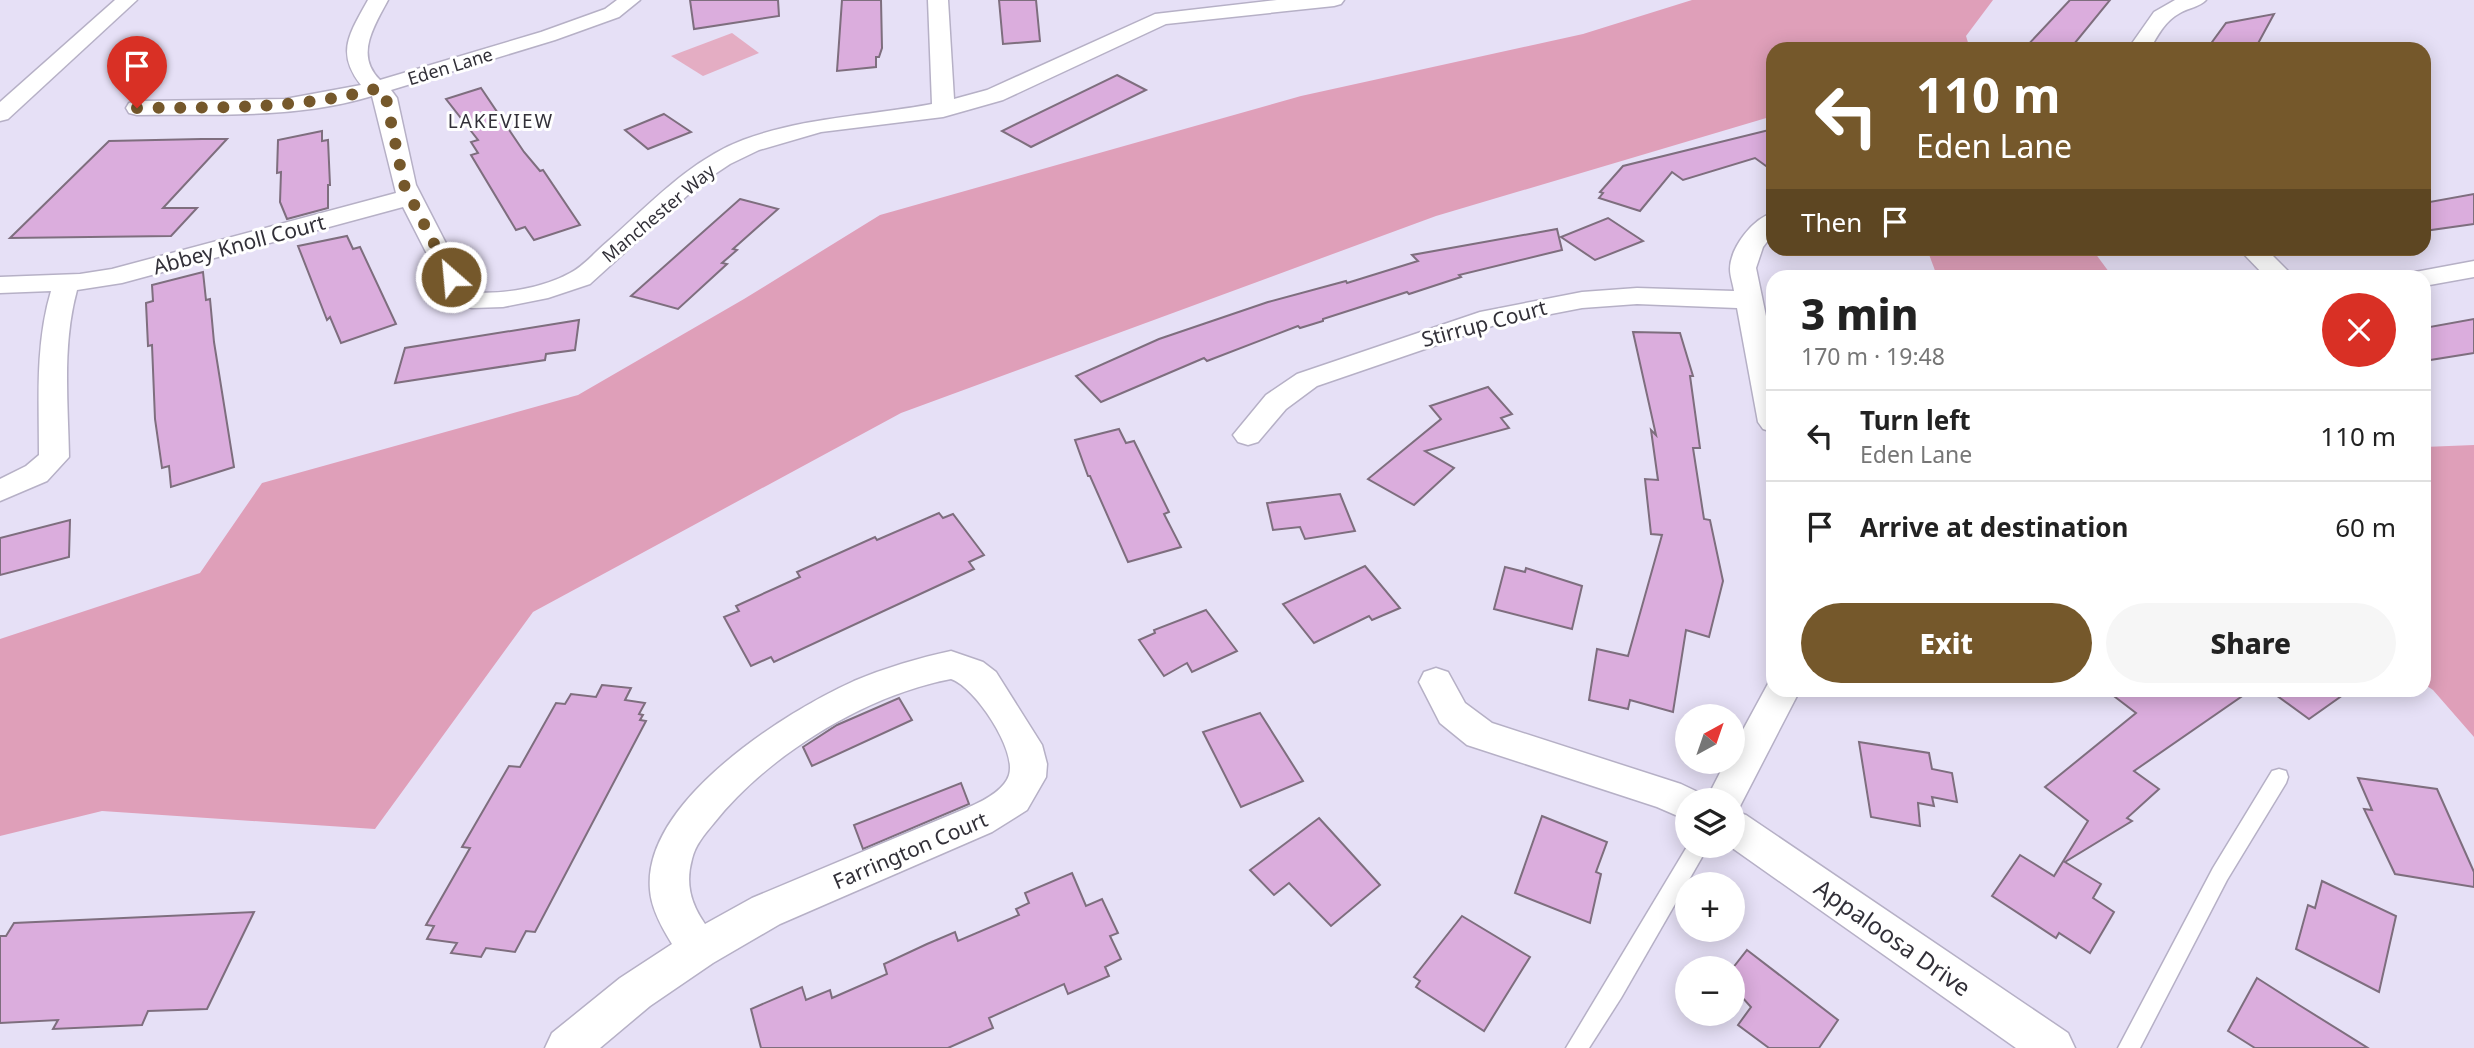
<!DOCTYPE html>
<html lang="en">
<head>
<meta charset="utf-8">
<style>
  :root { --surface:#fff; --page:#f6f6f6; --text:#222; --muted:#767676; --line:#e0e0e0; --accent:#75582b }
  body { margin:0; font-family:"Noto Sans",sans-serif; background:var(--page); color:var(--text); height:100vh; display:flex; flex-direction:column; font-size:26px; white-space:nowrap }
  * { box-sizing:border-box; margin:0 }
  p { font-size:23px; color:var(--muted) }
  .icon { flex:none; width:38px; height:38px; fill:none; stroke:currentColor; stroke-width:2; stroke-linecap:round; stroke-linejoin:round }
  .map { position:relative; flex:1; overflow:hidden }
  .sheet { position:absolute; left:1766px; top:270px; width:665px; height:427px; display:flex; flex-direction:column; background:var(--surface); border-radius:21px; box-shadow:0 4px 18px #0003 }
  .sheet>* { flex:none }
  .guide { position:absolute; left:1766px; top:42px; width:665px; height:214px; border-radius:21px; box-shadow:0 4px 18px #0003; background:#75582b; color:#fff; overflow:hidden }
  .needle { width:46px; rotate:40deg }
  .controls { position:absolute; left:1675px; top:704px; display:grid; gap:14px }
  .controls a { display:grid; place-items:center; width:70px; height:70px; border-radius:50%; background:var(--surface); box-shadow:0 4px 18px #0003; font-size:35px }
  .pin { position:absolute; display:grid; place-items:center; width:60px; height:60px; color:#fff; margin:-72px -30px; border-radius:50% 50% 50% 0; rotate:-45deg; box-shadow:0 0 7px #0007 }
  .pin .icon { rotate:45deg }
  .me { position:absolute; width:77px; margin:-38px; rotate:333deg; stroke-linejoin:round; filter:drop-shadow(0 0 5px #0008) }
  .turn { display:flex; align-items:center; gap:24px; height:147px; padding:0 35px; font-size:32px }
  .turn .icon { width:91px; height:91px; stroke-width:2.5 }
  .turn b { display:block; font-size:49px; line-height:60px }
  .then { display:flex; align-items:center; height:66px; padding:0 35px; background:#0003; gap:14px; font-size:26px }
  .round { display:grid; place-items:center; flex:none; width:74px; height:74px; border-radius:37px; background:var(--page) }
  .summary { display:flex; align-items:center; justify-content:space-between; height:119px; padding:0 35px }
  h1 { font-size:42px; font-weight:800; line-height:52px }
  .action { display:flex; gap:14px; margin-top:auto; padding:14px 35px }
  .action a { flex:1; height:80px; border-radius:42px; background:var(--accent); color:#fff; font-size:28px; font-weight:800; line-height:80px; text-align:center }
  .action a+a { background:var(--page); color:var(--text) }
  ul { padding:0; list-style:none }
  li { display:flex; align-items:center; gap:21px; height:91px; padding:0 35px; border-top:2px solid var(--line) }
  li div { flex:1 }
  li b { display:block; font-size:26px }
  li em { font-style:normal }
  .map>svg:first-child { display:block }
  .green { fill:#e4adc3 }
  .forest { fill:#df9fb9 }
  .building { fill:#dbaddd; stroke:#7e6e7e; stroke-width:2 }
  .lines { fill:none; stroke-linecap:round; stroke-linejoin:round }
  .lane-casing { stroke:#b6b0c6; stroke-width:3 }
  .street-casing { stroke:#b6b0c6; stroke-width:3 }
  .lane { fill:#fff; fill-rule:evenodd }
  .street { fill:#fff; fill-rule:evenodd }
  .route { stroke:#75582b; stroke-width:12; stroke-dasharray:0 21.6 }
  .labels { text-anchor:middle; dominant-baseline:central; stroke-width:6; stroke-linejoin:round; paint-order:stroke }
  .far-street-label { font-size:18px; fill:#323038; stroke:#fff }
  .far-neighbourhood-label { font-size:19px; letter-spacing:2px; fill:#323038; stroke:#fff }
  .street-label { font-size:21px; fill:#323038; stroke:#fff }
  .near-street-label { font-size:24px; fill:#323038; stroke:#fff }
</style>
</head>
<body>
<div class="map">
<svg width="2474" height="1048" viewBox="0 0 2474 1048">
  <rect width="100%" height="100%" fill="#e6e0f6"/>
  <polygon class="green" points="732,33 759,53 703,76 671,56"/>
  <g class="forest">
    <polygon points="1692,0 1993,0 1966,36 1970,49 1773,49 1773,116 1436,216 901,413 533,612 375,829 102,811 0,836 0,639 200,573 262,483 578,395 744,299 880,215 1301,96 1583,34"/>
    <polygon points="1927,249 2092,249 2112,276 1937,276"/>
    <polygon points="2474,445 2474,737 2433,690 2424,684 2424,447"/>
  </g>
  <g class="building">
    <polygon points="690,0 778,0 779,16 694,29"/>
    <polygon points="842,0 881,0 882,48 879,57 876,57 876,67 837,71"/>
    <polygon points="999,0 1036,0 1040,41 1003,44"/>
    <polygon points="2070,0 2110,0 2070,49 2024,49"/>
    <polygon points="2274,14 2255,49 2207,49 2226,23"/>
    <polygon points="1117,75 1146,90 1031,147 1002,131"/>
    <polygon points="481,88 524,152 540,171 543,170 580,225 534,240 525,227 516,230 471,155 478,153 471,142 478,140 446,99"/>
    <polygon points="664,114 691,132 648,149 625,130"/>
    <polygon points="1773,129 1773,171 1755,158 1683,180 1672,172 1640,211 1599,198 1603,193 1600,192 1623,166"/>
    <polygon points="322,131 322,141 328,140 330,185 328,185 328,208 287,219 280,202 281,172 277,173 278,140"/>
    <polygon points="202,139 227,139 163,208 197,208 171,236 10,238 109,141"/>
    <polygon points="2474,194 2474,224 2424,231 2424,203"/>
    <polygon points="740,199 778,209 733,249 737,250 722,263 727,264 678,309 631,296"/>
    <polygon points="1608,218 1643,241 1595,260 1561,237"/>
    <polygon points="1557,229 1562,250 1459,275 1461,277 1409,294 1407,292 1323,319 1323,321 1300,328 1298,326 1207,361 1204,358 1101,402 1076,376 1159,339 1268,302 1346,281 1347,283 1418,261 1412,255"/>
    <polygon points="347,236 353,249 360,247 396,324 341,343 330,317 327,320 298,246"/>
    <polygon points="203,272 206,300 210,299 214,342 234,467 171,487 169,466 162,468 155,419 152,345 148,346 146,303 153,301 152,285"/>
    <polygon points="2474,319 2474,353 2424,361 2424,328"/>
    <polygon points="579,320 575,350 546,354 545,360 395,383 405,348"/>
    <polygon points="1633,332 1680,333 1693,376 1690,376 1700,448 1693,448 1704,519 1710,520 1723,581 1709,637 1686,630 1673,712 1630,700 1628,709 1589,700 1597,649 1628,656 1662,535 1651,534 1645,479 1658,480 1651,430 1656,435"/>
    <polygon points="1488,387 1512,414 1501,418 1509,428 1425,451 1454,468 1414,505 1368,479 1441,419 1430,406"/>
    <polygon points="1119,429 1126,443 1134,441 1169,512 1164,514 1181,547 1128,562 1090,476 1088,476 1075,440"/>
    <polygon points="1340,494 1355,531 1305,539 1300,527 1273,530 1267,503"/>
    <polygon points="939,513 943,518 953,514 984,555 969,562 974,569 774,662 771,657 751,666 724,617 739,611 736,606 800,577 797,572 875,537 877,540"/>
    <polygon points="70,520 69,557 0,575 0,538"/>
    <polygon points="1365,566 1400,608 1372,620 1369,616 1314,643 1283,604"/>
    <polygon points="1505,567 1525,572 1526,568 1582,586 1572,629 1494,609"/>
    <polygon points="1206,610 1237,651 1192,672 1187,663 1164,676 1139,640 1155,633 1154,630"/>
    <polygon points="602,685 631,688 625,700 645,703 639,714 643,715 640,720 646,721 535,932 526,931 515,952 486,948 481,957 451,953 457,943 427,939 434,926 426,925 470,848 462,847 509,766 520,767 556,703 565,704 571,694 596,697"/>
    <polygon points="2106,690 2251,690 2134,771 2159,789 2127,818 2132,821 2065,862 2101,884 2093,898 2114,912 2090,953 2059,933 2056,938 1992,896 2020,855 2054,876 2088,821 2045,787 2136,713"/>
    <polygon points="2269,690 2350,690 2309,719"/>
    <polygon points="899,698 912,720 812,766 803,747 837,725"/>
    <polygon points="1260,713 1303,781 1241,807 1203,732"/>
    <polygon points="1859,742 1929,753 1932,769 1952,773 1957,802 1932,797 1934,806 1918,803 1920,826 1871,817"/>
    <polygon points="2358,778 2437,789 2474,872 2474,887 2395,874 2364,809 2372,810"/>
    <polygon points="961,783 969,804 863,849 854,825"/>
    <polygon points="1542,816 1607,842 1596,872 1601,874 1590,923 1515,893"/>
    <polygon points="1319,818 1380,885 1331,926 1289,883 1274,895 1250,870"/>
    <polygon points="1072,873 1086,906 1102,899 1118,933 1110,936 1121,959 1105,967 1109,976 1068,994 1064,984 989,1018 993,1028 948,1048 761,1048 751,1009 802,987 806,1000 830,990 832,998 887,974 884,964 927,944 955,932 958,941 1019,915 1016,909 1029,903 1025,893"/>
    <polygon points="2322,881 2396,916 2379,992 2296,949 2308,905 2315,908"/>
    <polygon points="254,912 207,1009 148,1011 142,1025 53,1029 58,1020 0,1023 0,936 6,936 14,923"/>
    <polygon points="1462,916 1530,957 1484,1031 1416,987 1420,981 1414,977"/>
    <polygon points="1747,950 1838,1020 1819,1048 1769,1048 1738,1025 1751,1007 1732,986 1732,969"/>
    <polygon points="2257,978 2299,1005 2368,1048 2255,1048 2228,1031"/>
  </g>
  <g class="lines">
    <defs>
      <g id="lane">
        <polygon points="2279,769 2286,771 2288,777 2286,783 2227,880 2140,1048 2118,1048 2213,868 2272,771"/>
        <polygon points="1688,845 1709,845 1621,998 1589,1048 1566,1048"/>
      </g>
      <g id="street">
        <polygon points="115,0 137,0 8,119 0,121 0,102"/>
        <path d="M368,0H388C375,25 354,55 380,80L541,32L605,9L617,0H640L619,17L555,40L391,90L397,98L416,185L471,292C502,295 543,288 570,273C584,266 595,252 607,242C649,205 690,160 743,140C805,117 868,116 932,104L928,0H948L954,99L987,90L1155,14L1277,0H1344L1341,4L1334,6L1166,24L1003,100L943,117L821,132L759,150L730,164L700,184L590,284L548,298L503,307L472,308L452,303L403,207L122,283L77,290C62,345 68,401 69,457L47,481L0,501V479L26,466L39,455C39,400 35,345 51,291L0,293V277L80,274L112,269L396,193L372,96C297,119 215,114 137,115L129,113L126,108L129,103L137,101L285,99L361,85C335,52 350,33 368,0Z"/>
        <path d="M2175,0H2206C2200,7 2188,8 2180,13C2165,21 2158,35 2150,49H2128L2154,12Z"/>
        <path d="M1773,213V234L1763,247L1756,268L1773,350V432L1763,429L1758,422L1737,308L1637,304L1582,308L1495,325L1317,386L1286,409L1258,442L1248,445L1238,442L1233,435L1266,395L1297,374L1480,312L1582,292L1637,288L1734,291C1733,284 1730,276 1730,269C1730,248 1753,218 1773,213Z"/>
        <polygon points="2238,248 2265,248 2293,276 2265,276"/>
        <polygon points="2474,261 2474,277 2424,286 2424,276 2412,276 2415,272"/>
        <path d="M951,651L983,662L996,672L1042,745L1047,764L1046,777L1027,810L992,832L780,924L713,963L650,1006L600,1048H545L552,1033L620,978L672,944C662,928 651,908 650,890C642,802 785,712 854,681C885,668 918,658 951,651ZM951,679C975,687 1017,750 1009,775C1004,791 981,802 967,808L752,898L705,924C691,904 685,884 692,859C695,845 705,834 714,823C768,755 866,695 951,679Z"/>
        <polygon points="1436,668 1448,672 1465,703 1492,723 1681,784 1700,793 1704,800 1687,800 1687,820 1657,807 1467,745 1440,723 1419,682 1424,672"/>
        <polygon points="1773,679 1773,690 1800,690 1737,812 1746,815 2068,1033 2075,1048 2016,1048 1728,845 1732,845 1732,800 1706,800 1726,761 1732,761 1732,750 1770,680"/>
      </g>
    </defs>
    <use href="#lane" class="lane-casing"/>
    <use href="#street" class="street-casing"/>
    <use href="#lane" class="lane"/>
    <use href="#street" class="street"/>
  </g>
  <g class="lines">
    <path class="route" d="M137,108C219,107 300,110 379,88L386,98L404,185L451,277"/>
  </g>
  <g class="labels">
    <g class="far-street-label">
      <text transform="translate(450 66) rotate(-17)">Eden Lane</text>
      <text transform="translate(658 213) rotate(-40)">Manchester Way</text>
    </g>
    <g class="far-neighbourhood-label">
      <text x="501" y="121">LAKEVIEW</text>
    </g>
    <g class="street-label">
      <text transform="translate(239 244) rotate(-15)">Abbey Knoll Court</text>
      <text transform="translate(1484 323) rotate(-15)">Stirrup Court</text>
      <text transform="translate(910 850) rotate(-23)">Farrington Court</text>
    </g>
    <g class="near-street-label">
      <text transform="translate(1893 937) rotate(35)">Appaloosa Drive</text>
    </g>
  </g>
</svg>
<div class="controls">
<a><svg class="needle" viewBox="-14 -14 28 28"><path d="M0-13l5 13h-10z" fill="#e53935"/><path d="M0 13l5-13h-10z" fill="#767676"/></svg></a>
<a><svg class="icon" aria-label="layers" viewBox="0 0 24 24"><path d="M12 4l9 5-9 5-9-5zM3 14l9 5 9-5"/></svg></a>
<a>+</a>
<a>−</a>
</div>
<div class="pin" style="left:137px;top:108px;background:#d93025"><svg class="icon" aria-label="arrive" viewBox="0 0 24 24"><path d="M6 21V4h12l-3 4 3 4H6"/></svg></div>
<svg class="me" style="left:451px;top:277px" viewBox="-20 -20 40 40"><circle r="17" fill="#75582b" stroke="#fff" stroke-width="3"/><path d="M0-11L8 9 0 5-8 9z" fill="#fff"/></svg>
<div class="guide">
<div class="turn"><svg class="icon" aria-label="left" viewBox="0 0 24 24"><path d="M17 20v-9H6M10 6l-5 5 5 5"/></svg><div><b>110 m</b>Eden Lane</div></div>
<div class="then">Then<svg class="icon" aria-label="arrive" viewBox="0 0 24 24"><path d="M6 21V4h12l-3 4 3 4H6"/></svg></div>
</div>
<section class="sheet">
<div class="summary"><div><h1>3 min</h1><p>170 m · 19:48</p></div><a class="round" style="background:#d93025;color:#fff"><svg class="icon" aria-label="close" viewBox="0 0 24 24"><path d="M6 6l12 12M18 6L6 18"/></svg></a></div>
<ul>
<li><svg class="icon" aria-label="left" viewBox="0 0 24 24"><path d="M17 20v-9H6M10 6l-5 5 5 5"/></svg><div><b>Turn left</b><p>Eden Lane</p></div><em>110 m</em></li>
<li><svg class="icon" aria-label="arrive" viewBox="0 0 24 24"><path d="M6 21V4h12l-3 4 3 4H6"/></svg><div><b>Arrive at destination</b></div><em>60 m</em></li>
</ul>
<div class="action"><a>Exit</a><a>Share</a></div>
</section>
</div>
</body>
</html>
